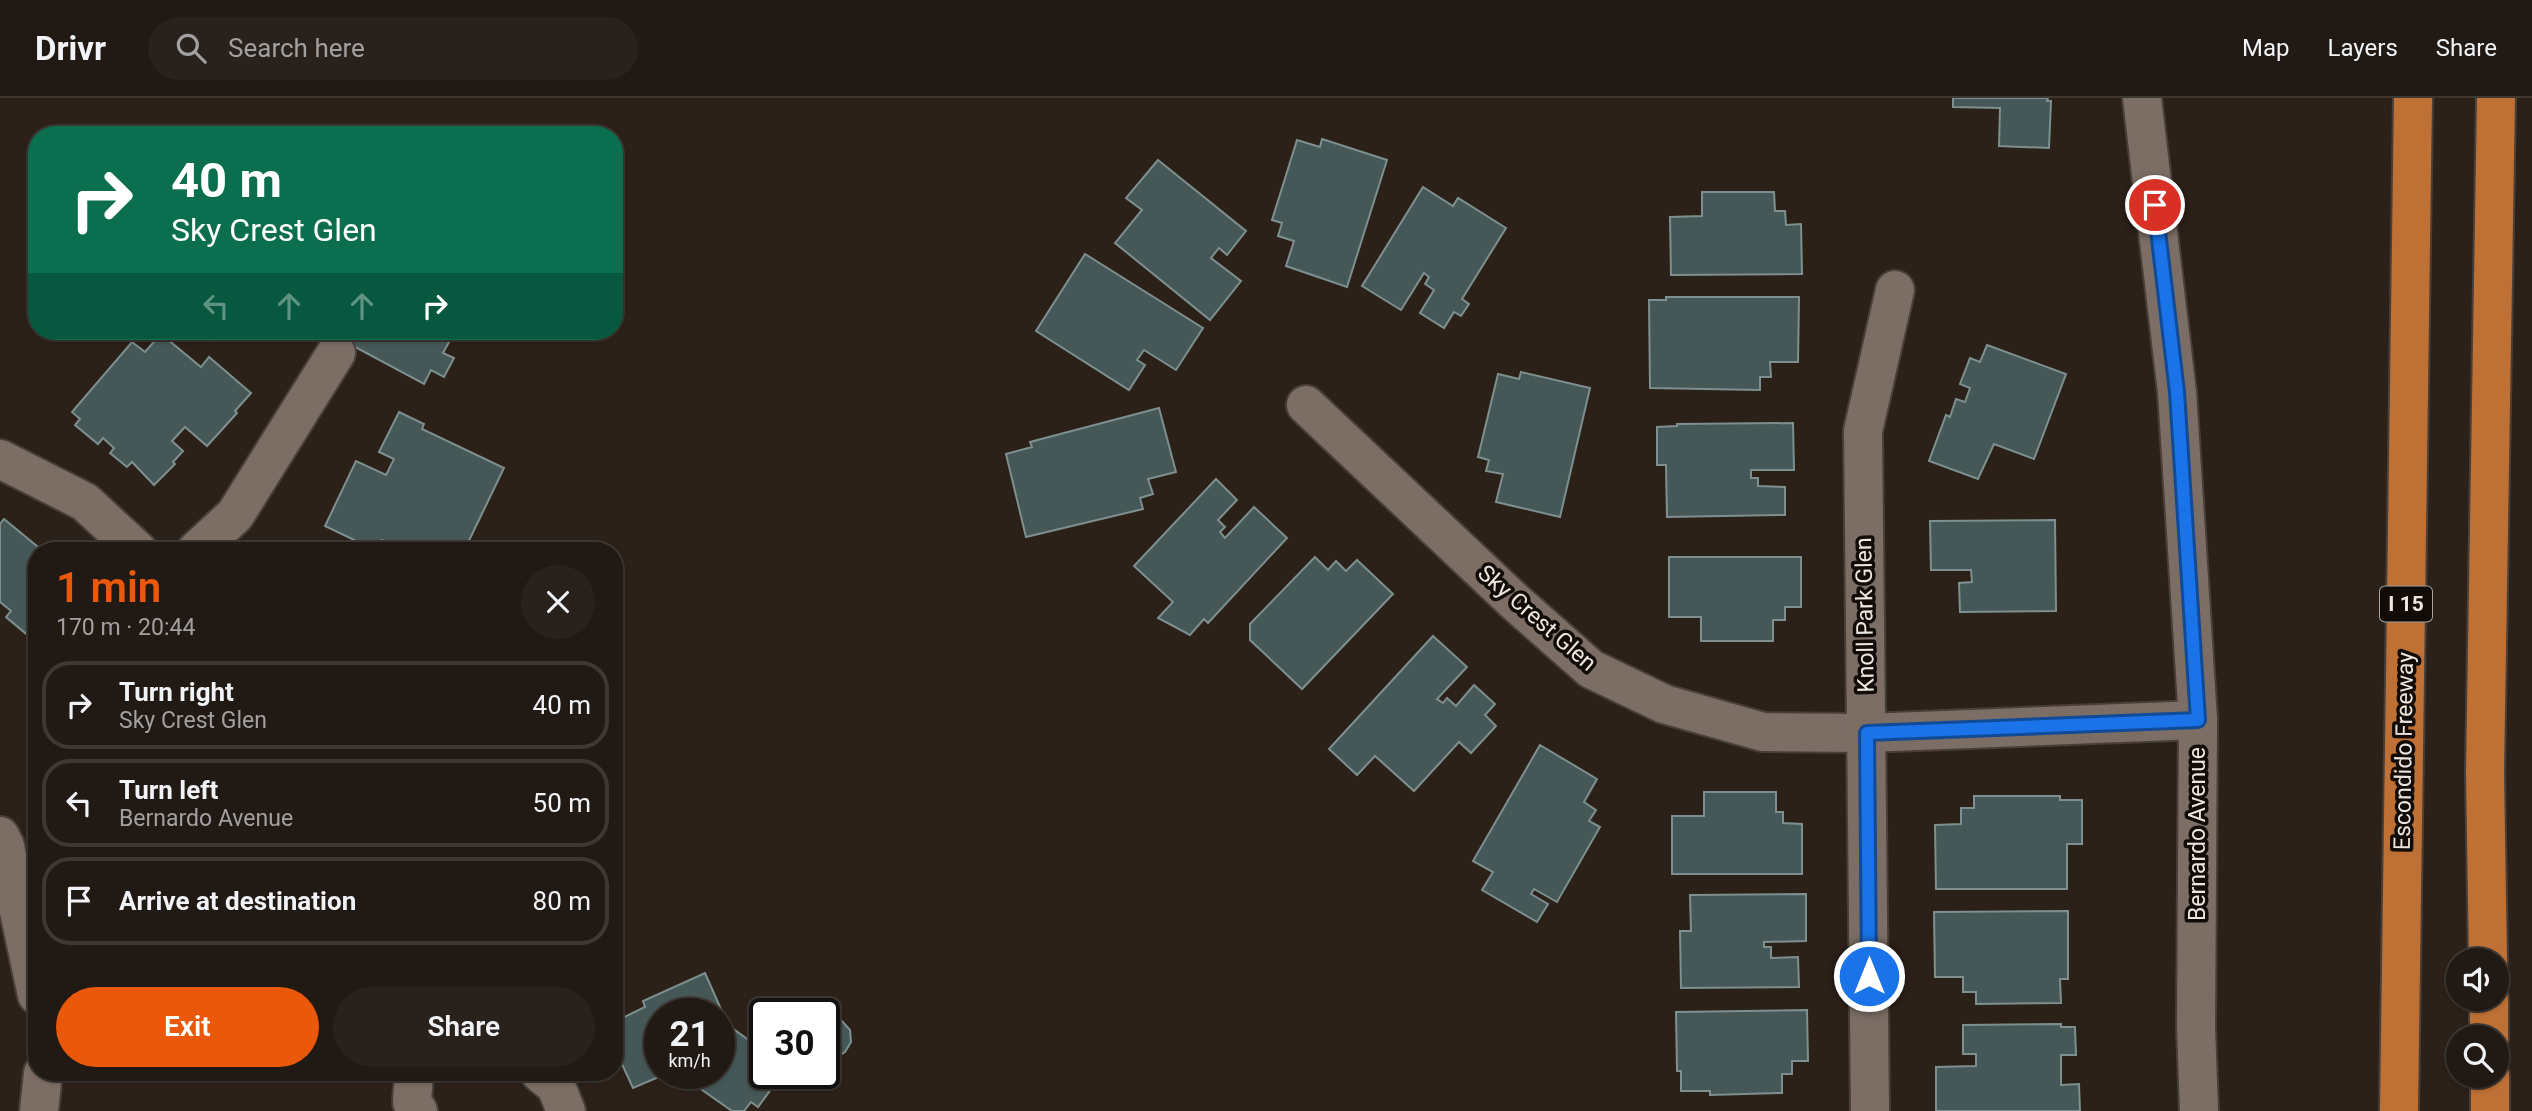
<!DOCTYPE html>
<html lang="en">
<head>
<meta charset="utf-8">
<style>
  :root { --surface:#211913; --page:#29221c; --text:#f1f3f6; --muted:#a2a0a0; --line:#3e3833; --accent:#ea580c }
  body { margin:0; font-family:Roboto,sans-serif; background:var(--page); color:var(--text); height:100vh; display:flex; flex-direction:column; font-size:26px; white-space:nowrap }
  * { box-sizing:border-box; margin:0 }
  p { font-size:23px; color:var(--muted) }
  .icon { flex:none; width:38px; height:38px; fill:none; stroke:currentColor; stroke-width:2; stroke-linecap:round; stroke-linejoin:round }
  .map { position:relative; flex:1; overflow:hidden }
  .drawer { position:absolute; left:28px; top:444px; width:595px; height:539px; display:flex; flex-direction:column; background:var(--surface); border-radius:28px; box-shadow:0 2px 5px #0004,0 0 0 2px var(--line) }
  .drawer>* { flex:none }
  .banner { position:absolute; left:28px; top:28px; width:595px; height:214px; border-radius:28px; box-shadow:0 2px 5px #0004,0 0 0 2px var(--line); background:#0b6e4f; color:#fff; overflow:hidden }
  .tools { position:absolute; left:2446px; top:850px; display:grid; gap:14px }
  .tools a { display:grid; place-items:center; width:63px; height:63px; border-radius:50%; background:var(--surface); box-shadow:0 2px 5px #0004,0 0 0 2px var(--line); font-size:35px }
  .speed { position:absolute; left:644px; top:900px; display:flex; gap:14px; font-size:35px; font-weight:700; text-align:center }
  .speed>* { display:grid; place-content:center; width:91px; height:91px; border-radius:50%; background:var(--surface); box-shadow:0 2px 5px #0004,0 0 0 2px var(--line); line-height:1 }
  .speed small { font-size:18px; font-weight:400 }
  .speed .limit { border:4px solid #111; border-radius:10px; background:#fff; color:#111 }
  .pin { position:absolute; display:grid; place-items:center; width:60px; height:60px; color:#fff; margin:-30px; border:4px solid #fff; border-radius:50%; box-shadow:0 2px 7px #0007 }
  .me { position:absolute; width:77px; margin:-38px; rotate:0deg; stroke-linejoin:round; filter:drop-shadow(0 0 5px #0008) }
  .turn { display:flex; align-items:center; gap:24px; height:147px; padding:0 28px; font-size:32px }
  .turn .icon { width:91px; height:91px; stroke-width:2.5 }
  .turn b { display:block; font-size:49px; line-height:60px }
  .lanes { display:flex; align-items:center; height:66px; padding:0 28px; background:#0003; justify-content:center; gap:35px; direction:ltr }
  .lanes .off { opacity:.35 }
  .round { display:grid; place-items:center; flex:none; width:74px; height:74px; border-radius:37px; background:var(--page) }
  .overview { display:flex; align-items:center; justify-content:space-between; height:119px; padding:0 28px }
  h1 { font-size:42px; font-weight:600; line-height:52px; color:var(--accent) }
  .action { display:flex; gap:14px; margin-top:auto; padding:14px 28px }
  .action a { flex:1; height:80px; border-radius:42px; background:var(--accent); color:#fff; font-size:28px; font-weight:600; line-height:80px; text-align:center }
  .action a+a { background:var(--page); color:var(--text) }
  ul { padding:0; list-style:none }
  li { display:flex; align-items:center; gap:21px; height:88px; margin:0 14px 10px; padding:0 14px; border:4px solid var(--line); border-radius:28px }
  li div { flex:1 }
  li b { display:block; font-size:26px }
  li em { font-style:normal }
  header { display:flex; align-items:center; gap:42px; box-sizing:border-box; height:98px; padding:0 35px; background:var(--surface); border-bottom:2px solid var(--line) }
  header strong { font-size:33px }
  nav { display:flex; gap:38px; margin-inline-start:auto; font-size:24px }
  .search { width:490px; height:63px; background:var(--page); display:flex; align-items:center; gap:18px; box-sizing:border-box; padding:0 24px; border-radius:38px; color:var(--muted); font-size:26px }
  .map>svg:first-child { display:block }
  .building { fill:#455857; stroke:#7d908f; stroke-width:2 }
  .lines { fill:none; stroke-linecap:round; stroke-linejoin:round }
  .street-casing { stroke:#483f39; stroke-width:42 }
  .highway-casing { stroke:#483f39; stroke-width:42 }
  .street { stroke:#7c6e65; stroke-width:38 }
  .highway { stroke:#be7035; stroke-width:38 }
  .route-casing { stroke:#114b97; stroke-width:18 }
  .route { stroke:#1a73e8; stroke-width:12 }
  .labels { text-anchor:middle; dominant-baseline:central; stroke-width:7; stroke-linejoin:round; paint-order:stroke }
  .shield { fill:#110c08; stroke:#aba49f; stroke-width:2 }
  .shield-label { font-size:21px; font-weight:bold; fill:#ede5e0 }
  .street-label { font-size:23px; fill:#ede5e0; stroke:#110c08 }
</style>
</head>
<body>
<header>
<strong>Drivr</strong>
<div class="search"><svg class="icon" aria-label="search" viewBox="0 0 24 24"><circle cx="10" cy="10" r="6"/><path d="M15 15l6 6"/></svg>Search here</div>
<nav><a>Map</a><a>Layers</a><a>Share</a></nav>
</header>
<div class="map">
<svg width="2532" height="1013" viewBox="0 0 2532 1013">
  <rect width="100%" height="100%" fill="#2c2119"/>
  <g class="building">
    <polygon points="1953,0 2048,0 2047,3 2051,3 2049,50 1999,48 2000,10 1953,9"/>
    <polygon points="1322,41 1387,62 1347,189 1286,168 1294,143 1278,138 1282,125 1272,122 1297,42 1320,49"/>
    <polygon points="1158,62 1246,133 1227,157 1219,150 1211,160 1241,183 1210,222 1115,145 1142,112 1126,100"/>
    <polygon points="1423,89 1453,108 1458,100 1506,130 1462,201 1469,206 1461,218 1454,214 1444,230 1420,215 1434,192 1425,186 1429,179 1424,175 1401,212 1362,188"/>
    <polygon points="1702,94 1774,94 1775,113 1785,113 1786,127 1801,126 1802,176 1671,177 1670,119 1702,118"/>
    <polygon points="1085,156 1203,230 1176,272 1144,252 1137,262 1145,267 1129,292 1036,233"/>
    <polygon points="1666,199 1799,199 1798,264 1770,264 1771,279 1760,279 1760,292 1650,290 1649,202 1666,202"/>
    <polygon points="205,233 226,233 212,243"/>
    <polygon points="350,233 455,233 443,255 454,260 444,279 431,272 424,286 344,243"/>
    <polygon points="161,236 201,269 209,259 251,295 235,313 237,315 207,348 185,329 172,343 183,353 173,364 175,366 154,387 132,364 127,369 110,355 114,350 103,340 98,346 75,327 80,321 72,314 132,244 145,254"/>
    <polygon points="1987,247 2066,276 2034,361 1994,346 1978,381 1929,363 1946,317 1950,319 1956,301 1965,304 1970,290 1960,286 1970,260 1980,264"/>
    <polygon points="1521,274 1590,290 1560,419 1496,404 1503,376 1486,373 1489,362 1478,359 1498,276 1519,281"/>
    <polygon points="1159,310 1176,374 1148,381 1153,396 1140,400 1143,411 1026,439 1006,356 1032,349 1030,344"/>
    <polygon points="399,314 424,326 422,331 504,370 464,453 406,453 382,442 377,453 325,428 356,363 386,377 394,361 379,354"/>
    <polygon points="1793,325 1794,372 1751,372 1751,380 1758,380 1758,388 1785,389 1785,417 1667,419 1666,367 1657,367 1657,329 1677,328 1677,326"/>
    <polygon points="1216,381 1237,402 1218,422 1225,429 1220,434 1225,440 1254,409 1287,440 1208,525 1204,521 1190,537 1158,520 1173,504 1134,468"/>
    <polygon points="4,421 43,453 37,453 37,545 6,519 11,513 0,504 0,426"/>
    <polygon points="2055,422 2056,513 1960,514 1959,485 1972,484 1971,472 1931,472 1930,423"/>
    <polygon points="1315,459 1328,472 1336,463 1346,473 1357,462 1393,496 1302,591 1250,542 1250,526"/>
    <polygon points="1669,459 1801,459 1801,509 1785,509 1785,522 1773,522 1773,543 1701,543 1701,519 1669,519"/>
    <polygon points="1433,538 1467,569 1437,601 1443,605 1447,600 1456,608 1474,587 1495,606 1485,617 1496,628 1471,655 1459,644 1414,693 1375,658 1357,677 1329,651"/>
    <polygon points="1540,647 1597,681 1584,704 1596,712 1589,723 1600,729 1557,804 1534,791 1531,796 1548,806 1537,824 1482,792 1493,774 1473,763"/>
    <polygon points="1704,694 1776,694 1776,714 1783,714 1783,725 1802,726 1802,776 1672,776 1672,718 1704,718"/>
    <polygon points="1974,698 2060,698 2060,702 2082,702 2082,746 2067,746 2067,791 1936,791 1935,727 1961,726 1961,710 1974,710"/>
    <polygon points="1806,796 1806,843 1764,844 1764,849 1771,849 1771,860 1798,859 1799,889 1681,890 1680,833 1691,833 1690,797"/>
    <polygon points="2068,813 2068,881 2060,881 2061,905 1976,906 1976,894 1963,894 1963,879 1935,879 1934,814"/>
    <polygon points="705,875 728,927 757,948 765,948 765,975 783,975 758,1009 751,1004 744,1013 732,1013 678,975 719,975 719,915 660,915 660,975 668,975 633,990 614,949 614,924 645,909 643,903"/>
    <polygon points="1807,912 1808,963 1792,963 1792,976 1782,976 1782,995 1710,997 1710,993 1681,993 1681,973 1677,973 1676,914"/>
    <polygon points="836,921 842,923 850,932 851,944 845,954 840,957 827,957 824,956 824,922"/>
    <polygon points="2061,926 2061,929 2075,929 2076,957 2061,957 2061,987 2079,986 2080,1013 1936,1013 1936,969 1976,968 1976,956 1963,956 1963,927"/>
  </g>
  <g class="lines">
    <defs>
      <g id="street">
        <polyline points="2142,0 2177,294 2198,622 2196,929 2199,1013"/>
        <polyline points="1306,307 1514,503 1591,571 1664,606 1763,634 1867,635 2198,622"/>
        <polyline points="0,361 85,404 138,453"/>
        <polyline points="196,453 235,417 336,255"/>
        <polyline points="0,738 5,748 37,897"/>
        <polyline points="414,975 412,1004 418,1013"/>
        <polyline points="540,975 556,988 566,1013"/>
        <polyline points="39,1013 43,975"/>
        <polyline points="1870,1013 1863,333 1895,192"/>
      </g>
      <g id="highway">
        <polyline points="2488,863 2485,674 2496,0"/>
        <polyline points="2489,901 2489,940"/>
        <polyline points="2490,978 2490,1013"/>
        <polyline points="2399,1013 2413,0"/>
      </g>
    </defs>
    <use href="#street" class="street-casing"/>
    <use href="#highway" class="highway-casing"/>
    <use href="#street" class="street"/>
    <use href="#highway" class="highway"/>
  </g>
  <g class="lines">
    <defs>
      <polyline id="route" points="1869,878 1867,635 2198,622 2177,294 2155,107"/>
    </defs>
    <use href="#route" class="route-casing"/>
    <use href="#route" class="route"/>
  </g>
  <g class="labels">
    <rect class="shield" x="2380" y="488.5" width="52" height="35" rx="5"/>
    <g class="shield-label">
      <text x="2406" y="506">I 15</text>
    </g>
    <g class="street-label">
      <text transform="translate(1865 517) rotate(-91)">Knoll Park Glen</text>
      <text transform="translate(1537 520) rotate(41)">Sky Crest Glen</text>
      <text transform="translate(2404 653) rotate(-89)">Escondido Freeway</text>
      <text transform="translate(2197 736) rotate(-90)">Bernardo Avenue</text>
    </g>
  </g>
</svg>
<div class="tools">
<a><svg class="icon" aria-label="sound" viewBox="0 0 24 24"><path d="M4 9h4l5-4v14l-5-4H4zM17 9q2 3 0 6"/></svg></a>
<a><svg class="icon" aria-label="search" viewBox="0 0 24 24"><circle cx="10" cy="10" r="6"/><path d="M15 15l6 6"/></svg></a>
</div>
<div class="speed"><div>21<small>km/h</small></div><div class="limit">30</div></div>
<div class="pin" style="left:2155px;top:107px;background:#d93025"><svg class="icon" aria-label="arrive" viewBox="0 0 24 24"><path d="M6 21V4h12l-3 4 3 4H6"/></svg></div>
<svg class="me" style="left:1869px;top:878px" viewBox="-20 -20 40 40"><circle r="17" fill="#1a73e8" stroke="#fff" stroke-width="3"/><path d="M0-11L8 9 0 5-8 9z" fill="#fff"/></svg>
<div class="banner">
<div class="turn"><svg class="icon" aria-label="right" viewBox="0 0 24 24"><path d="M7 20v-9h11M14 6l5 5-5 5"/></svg><div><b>40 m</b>Sky Crest Glen</div></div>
<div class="lanes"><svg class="icon off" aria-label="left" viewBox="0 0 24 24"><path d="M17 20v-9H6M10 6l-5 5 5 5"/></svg><svg class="icon off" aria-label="ahead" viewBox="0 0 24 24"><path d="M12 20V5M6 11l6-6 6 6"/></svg><svg class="icon off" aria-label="ahead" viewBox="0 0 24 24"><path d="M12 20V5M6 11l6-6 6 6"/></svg><svg class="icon" aria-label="right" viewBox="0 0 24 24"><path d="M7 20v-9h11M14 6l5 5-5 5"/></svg></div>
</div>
<section class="drawer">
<div class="overview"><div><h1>1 min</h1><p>170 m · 20:44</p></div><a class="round"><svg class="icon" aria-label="close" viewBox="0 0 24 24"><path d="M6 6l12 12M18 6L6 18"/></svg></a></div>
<ul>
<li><svg class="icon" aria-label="right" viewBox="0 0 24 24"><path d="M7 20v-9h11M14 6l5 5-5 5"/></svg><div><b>Turn right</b><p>Sky Crest Glen</p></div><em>40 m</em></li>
<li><svg class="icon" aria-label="left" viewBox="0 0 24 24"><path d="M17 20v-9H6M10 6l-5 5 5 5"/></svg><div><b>Turn left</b><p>Bernardo Avenue</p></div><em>50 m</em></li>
<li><svg class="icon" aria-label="arrive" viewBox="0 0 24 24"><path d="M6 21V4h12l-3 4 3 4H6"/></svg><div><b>Arrive at destination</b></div><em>80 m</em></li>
</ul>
<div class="action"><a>Exit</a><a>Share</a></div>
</section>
</div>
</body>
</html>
